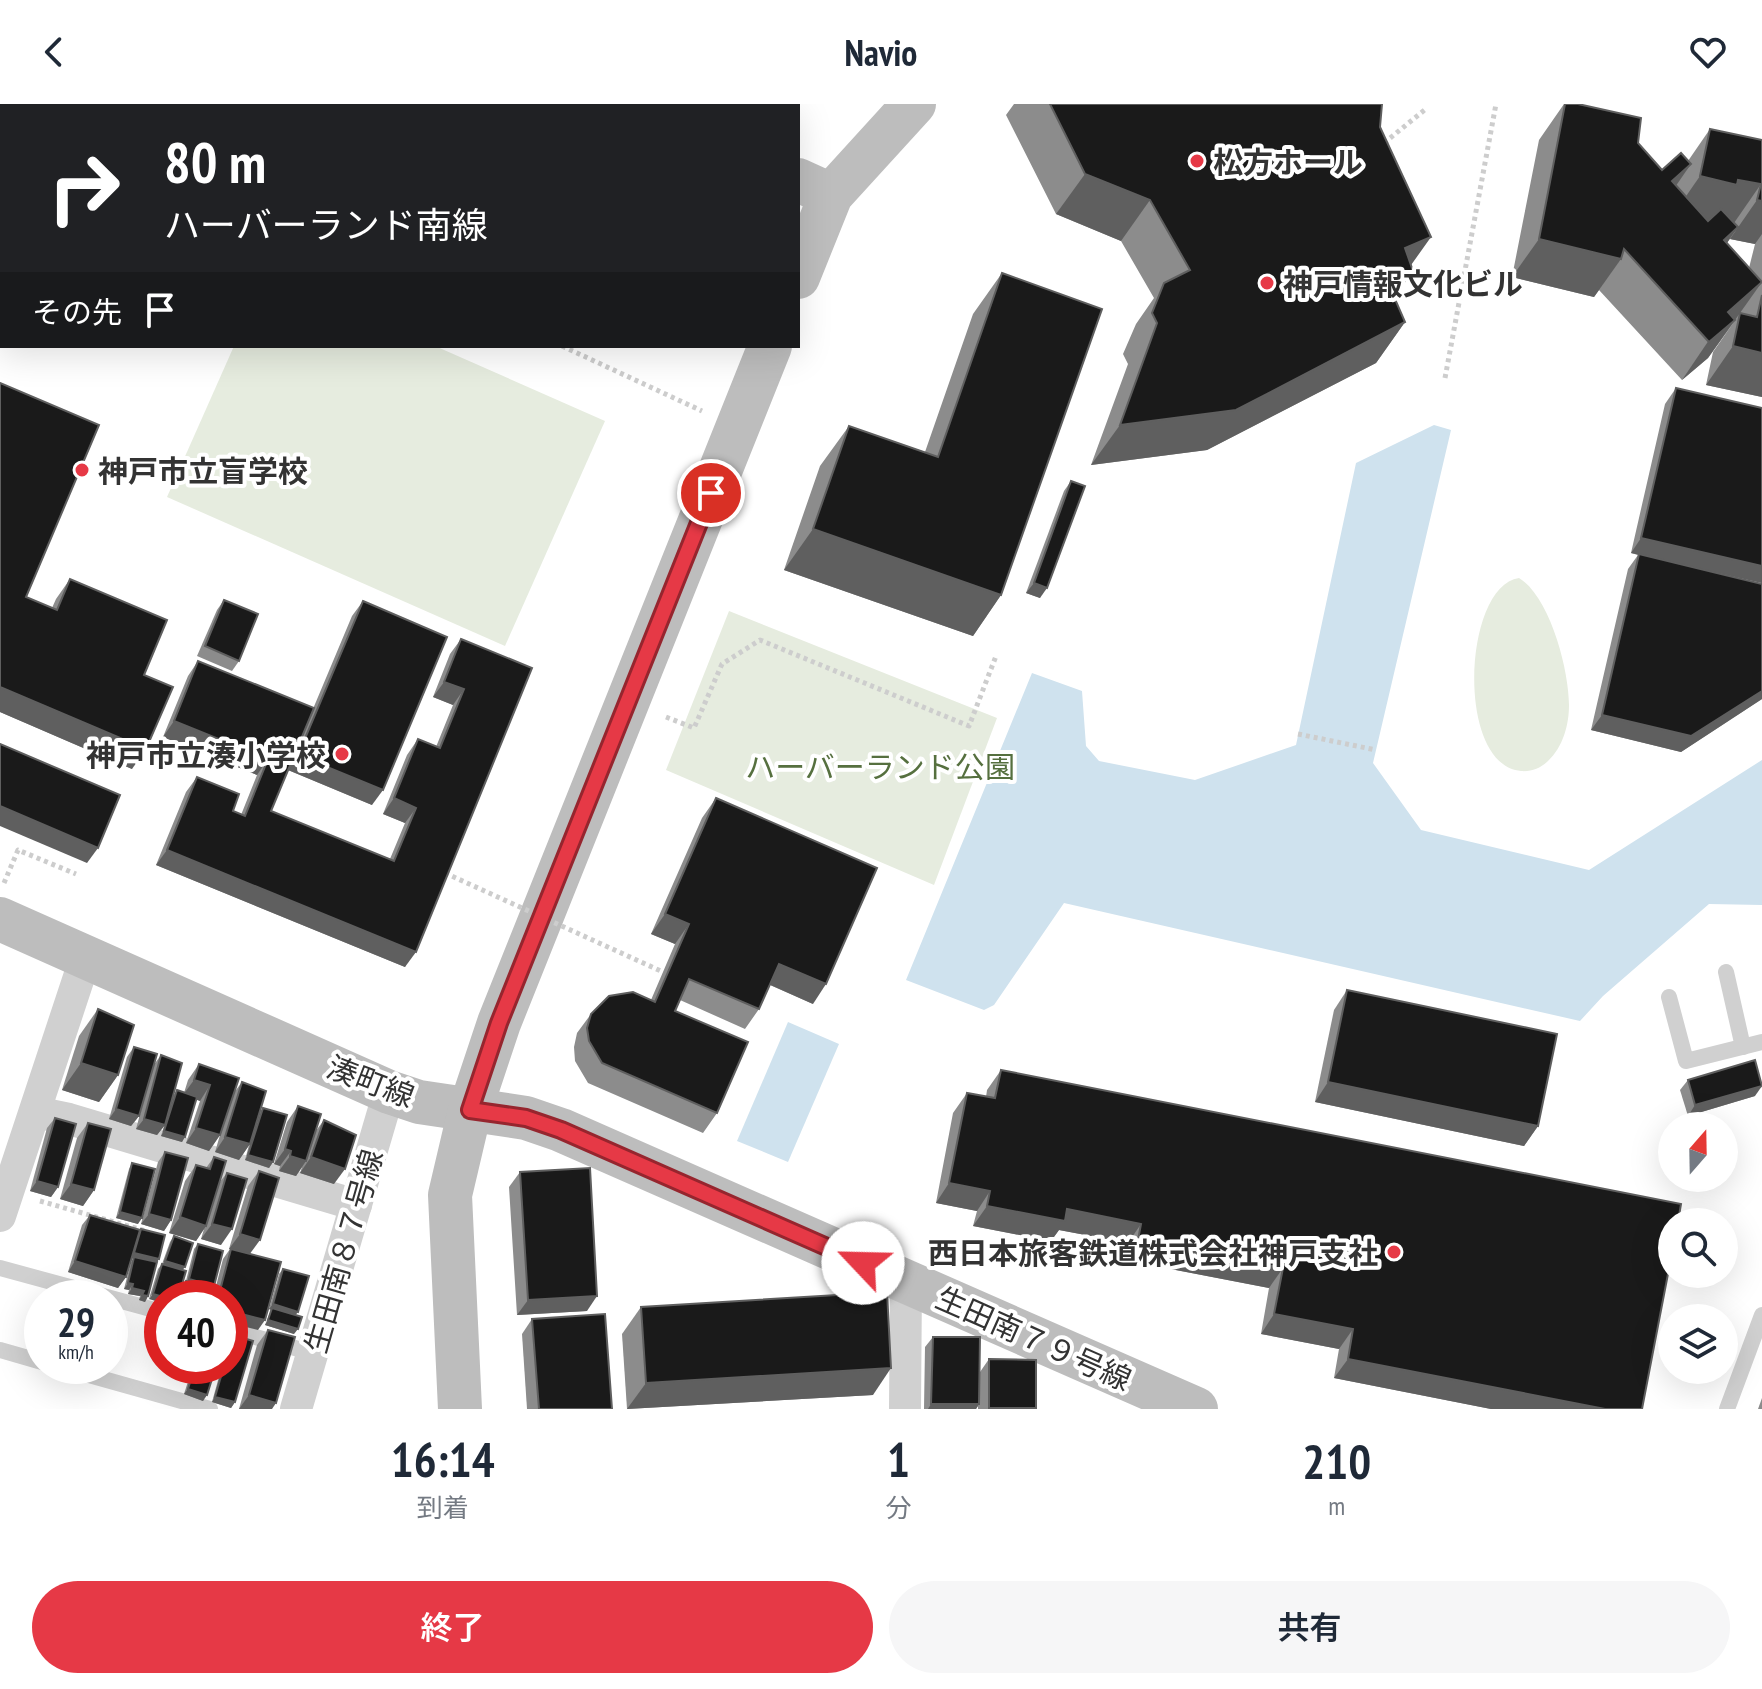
<!DOCTYPE html>
<html lang="ja">
<head>
<meta charset="utf-8">
<style>
  :root { --surface:#fff; --page:#f6f6f7; --text:#1f2937; --muted:#747a83; --accent:#e63946 }
  body { margin:0; font-family:"PT Sans Narrow","Noto Sans JP",sans-serif; background:var(--page); color:var(--text); height:100vh; display:flex; flex-direction:column; font-size:30px; white-space:nowrap }
  * { box-sizing:border-box; margin:0 }
  p { font-size:26px; color:var(--muted) }
  .icon { flex:none; width:44px; height:44px; fill:none; stroke:currentColor; stroke-width:2; stroke-linecap:round; stroke-linejoin:round }
  .map { position:relative; height:1305px; overflow:hidden }
  .panel { display:flex; flex-direction:column; background:var(--surface); flex:1 }
  .panel>* { flex:none }
  .top-card { position:absolute; left:0px; top:0px; width:800px; height:244px; box-shadow:0 8px 32px #0002; background:#202124; color:#fff; overflow:hidden }
  .needle { width:52px; rotate:20deg }
  .tools { position:absolute; left:1658px; top:1008px; display:grid; gap:16px }
  .tools a { display:grid; place-items:center; width:80px; height:80px; border-radius:50%; background:var(--surface); box-shadow:0 8px 32px #0002; font-size:40px }
  .speed { position:absolute; left:24px; top:1176px; display:flex; gap:16px; font-size:40px; font-weight:700; text-align:center }
  .speed>* { display:grid; place-content:center; width:104px; height:104px; border-radius:50%; background:var(--surface); box-shadow:0 8px 32px #0002; line-height:1 }
  .speed small { font-size:20px; font-weight:400 }
  .speed .limit { border:12px solid #d22; background:#fff; color:#111 }
  .pin { position:absolute; display:grid; place-items:center; width:68px; height:68px; color:#fff; margin:-34px; border:4px solid #fff; border-radius:50%; box-shadow:0 2px 8px #0007 }
  .me { position:absolute; width:88px; margin:-44px; rotate:294deg; stroke-linejoin:round; filter:drop-shadow(0 0 6px #0008) }
  .turn { display:flex; align-items:center; gap:28px; height:168px; padding:0 32px; font-size:36px }
  .turn .icon { width:104px; height:104px; stroke-width:2.5 }
  .turn b { display:block; font-size:56px; line-height:68px }
  .then { display:flex; align-items:center; height:76px; padding:0 32px; background:#0003; gap:16px; font-size:30px }
  .eta { display:flex; justify-content:space-evenly; align-items:center; height:136px; text-align:center }
  .eta b { font-size:48px; font-weight:600; line-height:56px }
  .primary-button { display:flex; gap:16px; margin-top:auto; padding:16px 32px }
  .primary-button a { flex:1; height:92px; border-radius:48px; background:var(--accent); color:#fff; font-size:32px; font-weight:600; line-height:92px; text-align:center }
  .primary-button a+a { background:var(--page); color:var(--text) }
  header { display:flex; justify-content:space-between; align-items:center; height:104px; padding:0 32px; background:var(--surface); font-size:36px; font-weight:600 }
  .map>svg:first-child { display:block }
  .green { fill:#e6ecdf }
  .water { fill:#cfe2ee }
  .lines { fill:none; stroke-linecap:round; stroke-linejoin:round }
  .path { stroke:#cdcdcd; stroke-width:5; stroke-dasharray:4 4; stroke-linecap:butt }
  .lane { stroke:#d0d0d0; stroke-width:16 }
  .street { stroke:#d0d0d0; stroke-width:32 }
  .secondary { stroke:#bdbdbd; stroke-width:44 }
  .path-bridge { stroke:#cdcdcd; stroke-width:5; stroke-dasharray:4 4; stroke-linecap:butt }
  .wall { fill:#8c8c8c; fill-rule:evenodd }
  .shaded-wall { fill:#5f5f5f }
  .building { fill:#1a1a1a; stroke:#5f5f5f; stroke-width:2 }
  .route-casing { stroke:#96252e; stroke-width:20 }
  .route { stroke:#e63946; stroke-width:14 }
  .poi-dot { fill:#e63946; stroke:#fff; stroke-width:3 }
  .labels { text-anchor:middle; dominant-baseline:central; stroke-width:8; stroke-linejoin:round; paint-order:stroke }
  .poi-label { font-size:30px; font-weight:bold; fill:#333; stroke:#fff; text-anchor:start }
  .park-label { font-size:30px; fill:#56703f; stroke:#fff }
  .street-label { font-size:30px; fill:#333; stroke:#fff }
</style>
</head>
<body>
<header><svg class="icon" aria-label="back" viewBox="0 0 24 24"><path d="M15 5l-7 7 7 7"/></svg>Navio<svg class="icon" aria-label="heart" viewBox="0 0 24 24"><path d="M12 20l-8-8c-3-5 5-10 8-4 3-6 11-1 8 4z"/></svg></header>
<div class="map">
<svg width="1762" height="1305" viewBox="0 0 1762 1305">
  <rect width="100%" height="100%" fill="#fff"/>
  <g class="green">
    <polygon points="234,242 435,242 605,317 505,542 167,393"/>
    <path d="M1519,474C1550,493 1569,566 1569,601C1569,621 1563,643 1548,657C1541,664 1531,668 1521,667C1455,661 1463,482 1519,474Z"/>
    <polygon points="729,507 997,614 934,781 666,666"/>
  </g>
  <g class="water">
    <polygon points="1434,321 1451,326 1373,659 1421,726 1589,766 1762,656 1762,801 1709,800 1603,892 1580,917 1064,799 994,901 984,906 906,876 1032,569 1082,587 1086,642 1099,657 1195,676 1296,641 1356,359"/>
    <polygon points="788,918 839,940 788,1058 737,1037"/>
  </g>
  <g class="lines">
    <g class="path">
      <polyline points="1384,39 1427,4"/>
      <polyline points="562,242 702,307"/>
      <polyline points="1445,274 1496,0"/>
      <polyline points="666,613 694,624 722,560 760,536 969,622 996,552"/>
      <polyline points="1298,630 1376,646"/>
      <polyline points="4,779 18,746 76,770"/>
      <polyline points="40,1097 146,1127"/>
    </g>
    <g class="lane">
      <polyline points="1726,868 1743,943"/>
      <polyline points="1669,893 1686,957 1762,938"/>
      <polyline points="0,1164 162,1208"/>
      <polyline points="230,1226 313,1249"/>
      <polyline points="0,1246 42,1258"/>
      <polyline points="57,1262 210,1305"/>
      <polyline points="1727,1305 1762,1211"/>
    </g>
    <g class="street">
      <polyline points="35,1008 69,1015 356,1101"/>
      <polyline points="0,1112 86,852"/>
      <polyline points="296,1305 389,988"/>
      <polyline points="905,1305 906,1178"/>
    </g>
    <g class="secondary">
      <polyline points="637,0 641,2"/>
      <polyline points="42,2 43,0"/>
      <polyline points="798,76 831,91"/>
      <polyline points="0,92 2,88"/>
      <polyline points="798,173 831,91 914,0"/>
      <polyline points="0,815 389,988 419,998 526,1014 561,1026 1196,1305"/>
      <polyline points="460,1305 450,1091 470,1006 499,919 770,242"/>
    </g>
    <polyline class="path-bridge" points="445,769 663,868"/>
  </g>
  <g class="wall">
    <polygon points="215,0 538,0 542,2 219,2"/>
    <polygon points="1014,0 1382,0 1380,23 1411,161 1394,194 1405,218 1376,259 1207,346 1091,361 1128,260 1123,250 1136,220 1154,194 1121,137 1056,110 1006,11"/>
    <path d="M1564,0H1578L1638,39L1662,66L1688,57L1710,25L1762,36V293L1706,281L1713,248L1734,218L1708,254L1682,276L1599,186L1594,193L1512,173L1539,36ZM1731,133L1730,135L1755,140L1749,164L1727,139Z"/>
    <polygon points="1002,169 1001,491 973,532 784,466 820,362 849,322 925,348 973,210"/>
    <polygon points="0,279 26,493 52,504 56,495 70,475 144,571 132,665 0,608"/>
    <polygon points="1676,284 1762,304 1762,479 1701,465 1762,480 1762,595 1681,648 1591,626 1628,465 1638,451 1631,449 1665,300"/>
    <polygon points="1071,377 1040,494 1026,489 1064,387"/>
    <polygon points="224,496 239,557 232,567 197,552 217,506"/>
    <polygon points="363,497 372,701 288,666 271,707 390,755 405,719 383,710 407,651 418,635 436,643 453,601 433,593 450,550 461,535 532,564 405,863 156,761 186,688 197,673 233,707 241,711 257,671 163,633 188,572 198,557 297,643 352,512"/>
    <polygon points="716,694 813,900 770,881 759,905 745,925 680,896 675,907 717,1009 703,1029 588,979 575,957 574,943 577,929 591,910 651,896 675,840 651,830 702,714"/>
    <polygon points="1347,886 1538,1022 1524,1042 1315,998 1334,906"/>
    <polygon points="98,905 118,971 99,998 62,986 79,932"/>
    <polygon points="134,943 139,1012 131,1022 109,1015 127,953"/>
    <polygon points="161,951 173,992 177,986 184,989 188,976 199,960 233,990 242,978 259,1009 263,1004 273,1058 269,1064 245,1056 249,1041 239,1056 215,1048 220,1031 209,1047 186,1039 200,997 196,995 182,1038 161,1032 164,1022 157,1031 136,1025 153,962"/>
    <polygon points="1001,966 1642,1305 1491,1305 1334,1274 1339,1245 1261,1230 1269,1184 1124,1156 1128,1139 1059,1126 1051,1137 973,1122 977,1107 936,1099 953,1009 967,989 986,993 987,986"/>
    <polygon points="1688,976 1755,992 1688,1012 1680,986"/>
    <polygon points="298,1002 315,1028 324,1016 334,1080 300,1069 302,1063 296,1072 279,1067 280,1062 274,1060 287,1018"/>
    <polygon points="55,1014 58,1083 51,1093 30,1087 47,1024"/>
    <polygon points="88,1019 94,1086 83,1102 60,1095 77,1034"/>
    <polygon points="165,1048 171,1116 164,1127 141,1120 158,1058"/>
    <polygon points="214,1053 219,1079 227,1069 221,1141 201,1135 204,1125 196,1137 169,1129 185,1077 196,1061 206,1064"/>
    <polygon points="132,1059 138,1120 116,1114 129,1065"/>
    <polygon points="259,1067 250,1150 258,1226 230,1194 213,1194 223,1155 230,1145 229,1145 248,1082"/>
    <polygon points="520,1068 587,1207 517,1211 509,1083"/>
    <polygon points="90,1111 159,1155 156,1159 148,1192 145,1198 139,1196 140,1192 128,1190 129,1186 124,1185 131,1158 133,1155 132,1154 126,1173 118,1184 68,1168 82,1121"/>
    <polygon points="174,1132 193,1139 149,1195 158,1165 162,1160 170,1138"/>
    <polygon points="198,1140 214,1182 208,1194 179,1194 182,1183 186,1177 194,1145"/>
    <polygon points="283,1165 296,1211 294,1230 265,1221 271,1206 269,1205 279,1170"/>
    <polygon points="641,1203 873,1291 627,1305 622,1230"/>
    <polygon points="532,1215 612,1305 527,1305 522,1230"/>
    <polygon points="268,1226 272,1305 239,1305 257,1241"/>
    <polygon points="233,1231 235,1298 231,1304 212,1298 222,1262 230,1262 230,1236"/>
    <polygon points="933,1233 980,1268 989,1255 1035,1305 978,1305 978,1302 976,1305 924,1305 925,1243"/>
    <polygon points="193,1262 216,1262 203,1297 184,1290"/>
    <polygon points="1762,1294 1762,1305 1758,1305"/>
  </g>
  <g class="shaded-wall">
    <polygon points="1691,60 1664,99 1672,77"/>
    <polygon points="1085,70 1150,96 1121,137 1056,110"/>
    <polygon points="1700,72 1738,76 1761,80 1734,119 1710,119 1673,111"/>
    <polygon points="1757,96 1762,97 1762,130 1755,140 1730,135"/>
    <polygon points="1738,123 1711,162 1724,136"/>
    <polygon points="1431,133 1404,171 1413,167 1385,207 1387,180 1405,144"/>
    <polygon points="1539,135 1621,155 1594,193 1512,173"/>
    <polygon points="1762,178 1708,254 1682,276 1728,208"/>
    <polygon points="1405,218 1376,259 1207,346 1091,361 1120,321"/>
    <polygon points="1733,242 1762,249 1762,293 1706,281"/>
    <polygon points="813,425 1001,491 973,532 784,466"/>
    <polygon points="1641,434 1762,462 1762,479 1631,449"/>
    <polygon points="1034,479 1047,484 1040,494 1026,489"/>
    <polygon points="444,578 464,585 453,601 433,593"/>
    <polygon points="0,583 146,645 132,665 0,608"/>
    <polygon points="1762,587 1762,595 1681,648 1591,626 1602,611"/>
    <polygon points="174,617 268,655 257,671 163,633"/>
    <polygon points="298,651 383,686 372,701 288,666"/>
    <polygon points="394,694 416,704 405,719 383,710"/>
    <polygon points="0,702 98,744 87,759 0,722"/>
    <polygon points="167,746 416,848 405,863 156,761"/>
    <polygon points="665,810 689,820 675,840 651,830"/>
    <polygon points="779,860 826,880 813,900 766,879"/>
    <polygon points="81,959 118,971 99,998 62,986"/>
    <polygon points="194,976 210,981 200,997 183,991"/>
    <polygon points="1328,978 1538,1022 1524,1042 1315,998"/>
    <polygon points="1762,982 1755,992 1688,1012 1695,1001"/>
    <polygon points="116,1005 139,1012 131,1022 109,1015"/>
    <polygon points="144,1015 165,1021 157,1031 136,1025"/>
    <polygon points="196,1024 220,1031 209,1047 186,1039"/>
    <polygon points="164,1027 185,1033 182,1038 161,1032"/>
    <polygon points="225,1033 250,1040 239,1056 215,1048"/>
    <polygon points="285,1045 291,1047 280,1062 274,1060"/>
    <polygon points="248,1051 273,1058 269,1064 245,1056"/>
    <polygon points="290,1052 306,1057 296,1072 279,1067"/>
    <polygon points="311,1053 345,1065 334,1080 300,1069"/>
    <polygon points="37,1077 58,1083 51,1093 30,1087"/>
    <polygon points="949,1079 990,1087 977,1107 936,1099"/>
    <polygon points="71,1080 94,1086 83,1102 60,1095"/>
    <polygon points="987,1102 1067,1105 1141,1120 1128,1139 1059,1126 1051,1137 973,1122"/>
    <polygon points="120,1108 142,1114 138,1120 116,1114"/>
    <polygon points="149,1110 171,1116 164,1127 141,1120"/>
    <polygon points="180,1113 206,1122 196,1137 169,1129"/>
    <polygon points="212,1120 232,1125 221,1141 201,1135"/>
    <polygon points="240,1130 260,1136 249,1151 229,1145"/>
    <polygon points="1138,1136 1283,1164 1269,1184 1124,1156"/>
    <polygon points="134,1149 159,1155 156,1160 131,1154"/>
    <polygon points="75,1157 126,1173 118,1184 68,1168"/>
    <polygon points="165,1157 185,1163 181,1168 162,1162"/>
    <polygon points="189,1175 214,1182 210,1187 185,1180"/>
    <polygon points="128,1179 133,1180 129,1186 124,1185"/>
    <polygon points="132,1184 144,1187 140,1192 128,1190"/>
    <polygon points="153,1190 167,1194 162,1194 162,1199 149,1195"/>
    <polygon points="142,1191 148,1192 145,1198 139,1196"/>
    <polygon points="597,1192 587,1207 517,1211 528,1196"/>
    <polygon points="273,1200 298,1208 294,1213 269,1205"/>
    <polygon points="230,1207 265,1216 258,1226 230,1219"/>
    <polygon points="1274,1210 1353,1225 1339,1245 1261,1230"/>
    <polygon points="268,1216 298,1225 294,1230 265,1221"/>
    <polygon points="1348,1255 1605,1305 1491,1305 1334,1274"/>
    <polygon points="891,1264 873,1291 627,1305 646,1279"/>
    <polygon points="188,1285 207,1291 203,1297 184,1290"/>
    <polygon points="249,1291 276,1299 272,1305 239,1305"/>
    <polygon points="215,1293 235,1298 231,1304 212,1298"/>
    <polygon points="931,1300 979,1300 976,1305 928,1305"/>
  </g>
  <g class="building">
    <polygon points="324,0 538,0 542,2 328,2"/>
    <polygon points="1050,0 1382,0 1380,23 1431,133 1405,144 1413,167 1388,179 1405,218 1236,306 1120,321 1157,219 1152,209 1164,179 1190,166 1150,96 1085,70"/>
    <polygon points="1565,0 1578,0 1641,14 1638,39 1662,66 1681,49 1691,60 1672,77 1708,117 1721,105 1738,123 1724,136 1762,178 1728,208 1735,216 1709,238 1624,145 1621,155 1539,135"/>
    <polygon points="1710,25 1762,36 1762,97 1757,96 1761,80 1738,76 1737,81 1700,72"/>
    <polygon points="1002,169 1102,205 1001,491 813,425 849,322 938,353"/>
    <polygon points="1762,191 1762,249 1733,242 1740,209 1757,213"/>
    <polygon points="0,279 99,321 26,493 57,506 70,475 167,516 144,571 173,583 146,645 0,583"/>
    <polygon points="1676,284 1762,304 1762,462 1641,434"/>
    <polygon points="1071,377 1085,382 1047,484 1034,479"/>
    <polygon points="1639,450 1762,480 1762,587 1691,632 1602,611"/>
    <polygon points="224,496 258,510 239,557 205,542"/>
    <polygon points="363,497 447,533 383,686 298,651"/>
    <polygon points="461,535 532,564 416,848 167,746 197,673 239,690 233,707 245,712 268,655 174,617 198,557 314,604 271,707 394,757 416,704 394,694 418,635 440,644 464,585 444,578"/>
    <polygon points="0,640 120,691 98,744 0,702"/>
    <polygon points="716,694 877,764 826,880 779,860 759,905 689,875 675,907 748,938 717,1009 602,959 589,937 587,924 591,910 609,892 633,888 655,898 689,820 665,810"/>
    <polygon points="1347,886 1557,930 1538,1022 1328,978"/>
    <polygon points="98,905 134,921 118,971 81,959"/>
    <polygon points="134,943 157,950 139,1012 116,1005"/>
    <polygon points="161,951 182,959 165,1021 144,1015"/>
    <polygon points="1755,956 1762,982 1695,1001 1688,976"/>
    <polygon points="199,960 239,974 220,1031 196,1024 210,981 194,976"/>
    <polygon points="1001,966 1681,1100 1678,1118 1672,1118 1672,1149 1642,1305 1605,1305 1348,1255 1353,1225 1274,1210 1283,1164 1138,1136 1141,1120 1067,1105 1065,1117 987,1102 990,1087 949,1079 967,989 995,994"/>
    <polygon points="242,978 266,987 250,1040 225,1033"/>
    <polygon points="177,986 197,993 185,1033 164,1027"/>
    <polygon points="298,1002 321,1010 306,1057 290,1052 291,1047 285,1045"/>
    <polygon points="263,1004 287,1011 273,1058 248,1051"/>
    <polygon points="55,1014 76,1020 58,1083 37,1077"/>
    <polygon points="324,1016 356,1031 345,1065 311,1053"/>
    <polygon points="88,1019 111,1025 94,1086 71,1080"/>
    <polygon points="165,1048 188,1054 171,1116 149,1110"/>
    <polygon points="214,1053 226,1057 206,1122 180,1113 196,1061 210,1065"/>
    <polygon points="132,1059 155,1065 142,1114 120,1108"/>
    <polygon points="590,1064 597,1192 528,1196 520,1068"/>
    <polygon points="259,1067 279,1074 260,1136 240,1130"/>
    <polygon points="227,1069 247,1075 232,1125 212,1120"/>
    <polygon points="90,1111 140,1126 126,1173 75,1157"/>
    <polygon points="141,1125 165,1131 159,1155 134,1149"/>
    <polygon points="174,1132 193,1139 185,1163 165,1157"/>
    <polygon points="198,1140 223,1147 214,1182 189,1175"/>
    <polygon points="231,1145 281,1158 265,1216 230,1207 230,1194 218,1194"/>
    <polygon points="134,1153 157,1158 148,1192 142,1191 144,1187 132,1184 133,1180 128,1179"/>
    <polygon points="162,1160 186,1167 178,1194 167,1194 153,1190"/>
    <polygon points="283,1165 309,1172 298,1208 273,1200"/>
    <polygon points="186,1177 211,1185 208,1194 181,1194"/>
    <polygon points="887,1188 891,1264 646,1279 641,1203"/>
    <polygon points="272,1204 302,1213 298,1225 268,1216"/>
    <polygon points="605,1210 612,1305 539,1305 532,1215"/>
    <polygon points="268,1226 295,1233 276,1299 249,1291"/>
    <polygon points="233,1231 253,1237 235,1298 215,1293 224,1262 230,1262 230,1243"/>
    <polygon points="933,1233 980,1233 979,1300 931,1300"/>
    <polygon points="989,1255 1036,1256 1036,1304 989,1304"/>
    <polygon points="195,1262 216,1262 207,1291 188,1285"/>
  </g>
  <g class="lines">
    <defs>
      <polyline id="route" points="711,389 499,919 470,1006 526,1014 561,1026 863,1159"/>
    </defs>
    <use href="#route" class="route-casing"/>
    <use href="#route" class="route"/>
  </g>
  <g class="poi-dot">
    <circle cx="1197" cy="57" r="8"/>
    <circle cx="1267" cy="179" r="8"/>
    <circle cx="82" cy="366" r="8"/>
    <circle cx="342" cy="650" r="8"/>
    <circle cx="1394" cy="1148" r="8"/>
  </g>
  <g class="labels">
    <g class="poi-label">
      <text x="1213" y="57">松方ホール</text>
      <text x="1283" y="179">神戸情報文化ビル</text>
      <text x="98" y="366">神戸市立盲学校</text>
      <text x="326" y="650" text-anchor="end">神戸市立湊小学校</text>
      <text x="1378" y="1148" text-anchor="end">西日本旅客鉄道株式会社神戸支社</text>
    </g>
    <g class="park-label">
      <text x="880" y="662">ハーバーランド公園</text>
    </g>
    <g class="street-label">
      <text transform="translate(371 977) rotate(21)">湊町線</text>
      <text transform="translate(343 1147) rotate(-74)">生田南８７号線</text>
      <text transform="translate(1034 1234) rotate(24)">生田南７９号線</text>
    </g>
  </g>
</svg>
<div class="tools">
<a><svg class="needle" viewBox="-14 -14 28 28"><path d="M0-13l5 13h-10z" fill="#e53935"/><path d="M0 13l5-13h-10z" fill="#747a83"/></svg></a>
<a><svg class="icon" aria-label="search" viewBox="0 0 24 24"><circle cx="10" cy="10" r="6"/><path d="M15 15l6 6"/></svg></a>
<a><svg class="icon" aria-label="layers" viewBox="0 0 24 24"><path d="M12 4l9 5-9 5-9-5zM3 14l9 5 9-5"/></svg></a>
</div>
<div class="speed"><div>29<small>km/h</small></div><div class="limit">40</div></div>
<div class="pin" style="left:711px;top:389px;background:#d93025"><svg class="icon" aria-label="arrive" viewBox="0 0 24 24"><path d="M6 21V4h12l-3 4 3 4H6"/></svg></div>
<svg class="me" style="left:863px;top:1159px" viewBox="-20 -20 40 40"><circle r="19" fill="#fff"/><path d="M0-13L10 11 0 6-10 11z" fill="#e63946"/></svg>
<div class="top-card">
<div class="turn"><svg class="icon" aria-label="right" viewBox="0 0 24 24"><path d="M7 20v-9h11M14 6l5 5-5 5"/></svg><div><b>80 m</b>ハーバーランド南線</div></div>
<div class="then">その先<svg class="icon" aria-label="arrive" viewBox="0 0 24 24"><path d="M6 21V4h12l-3 4 3 4H6"/></svg></div>
</div>
</div>
<section class="panel">
<div class="eta">
<div><b>16:14</b><p>到着</p></div>
<div><b>1</b><p>分</p></div>
<div><b>210</b><p>m</p></div>
</div>
<div class="primary-button"><a>終了</a><a>共有</a></div>
</section>
</body>
</html>
